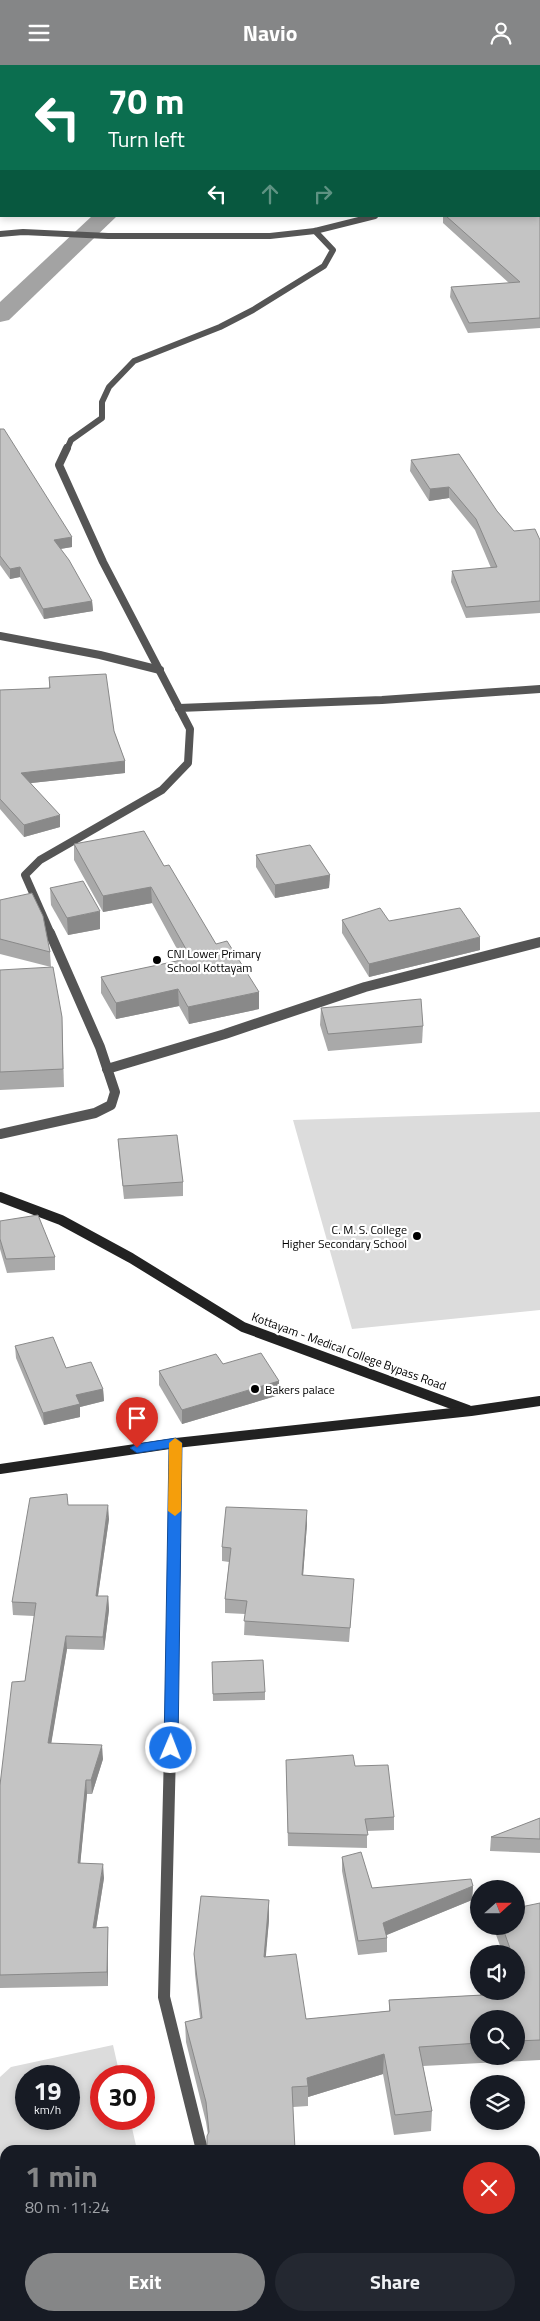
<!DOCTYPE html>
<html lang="en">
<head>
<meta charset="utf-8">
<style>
  :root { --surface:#171b24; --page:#242831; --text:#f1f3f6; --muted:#9ea1a6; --accent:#858687 }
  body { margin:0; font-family:"Titillium Web",sans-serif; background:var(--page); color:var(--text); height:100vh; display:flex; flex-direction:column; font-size:19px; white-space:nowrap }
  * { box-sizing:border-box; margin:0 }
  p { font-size:16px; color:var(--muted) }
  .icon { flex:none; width:28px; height:28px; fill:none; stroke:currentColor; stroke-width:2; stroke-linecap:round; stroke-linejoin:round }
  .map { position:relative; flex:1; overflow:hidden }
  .details { position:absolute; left:0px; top:2080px; width:540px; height:176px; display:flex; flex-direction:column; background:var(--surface); border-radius:15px 15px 0 0; box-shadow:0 2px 8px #0003 }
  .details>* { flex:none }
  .guide { position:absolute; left:0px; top:0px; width:540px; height:152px; box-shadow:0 2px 8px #0003; background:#0b6e4f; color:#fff; overflow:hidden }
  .needle { width:32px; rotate:69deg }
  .controls { position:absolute; left:470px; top:1815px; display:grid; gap:10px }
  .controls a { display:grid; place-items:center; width:55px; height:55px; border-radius:50%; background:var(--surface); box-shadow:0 2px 8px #0003; font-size:25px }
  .speed { position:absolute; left:15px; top:2000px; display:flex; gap:10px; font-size:25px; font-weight:700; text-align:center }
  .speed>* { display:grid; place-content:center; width:65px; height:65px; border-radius:50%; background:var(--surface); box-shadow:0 2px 8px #0003; line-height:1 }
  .speed small { font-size:12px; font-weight:400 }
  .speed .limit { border:8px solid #d22; background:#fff; color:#111 }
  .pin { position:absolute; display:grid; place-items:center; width:42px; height:42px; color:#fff; margin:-51px -21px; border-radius:50% 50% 50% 0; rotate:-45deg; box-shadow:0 0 5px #0007 }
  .pin .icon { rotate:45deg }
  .me { position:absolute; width:55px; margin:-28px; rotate:1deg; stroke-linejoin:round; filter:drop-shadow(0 0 4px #0008) }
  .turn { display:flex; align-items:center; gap:18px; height:105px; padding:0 25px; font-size:22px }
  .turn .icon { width:65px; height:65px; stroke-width:2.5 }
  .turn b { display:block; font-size:35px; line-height:42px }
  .lanes { display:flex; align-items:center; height:48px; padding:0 25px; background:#0003; justify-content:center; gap:25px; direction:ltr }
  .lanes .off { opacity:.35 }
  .round { display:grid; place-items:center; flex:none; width:52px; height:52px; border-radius:26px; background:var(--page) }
  .head { display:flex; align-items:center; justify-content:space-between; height:85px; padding:0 25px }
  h1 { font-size:30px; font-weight:700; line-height:38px; color:var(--accent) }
  .primary-button { display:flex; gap:10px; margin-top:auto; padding:10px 25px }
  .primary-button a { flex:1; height:58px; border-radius:30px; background:var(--accent); color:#fff; font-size:20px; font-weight:700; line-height:58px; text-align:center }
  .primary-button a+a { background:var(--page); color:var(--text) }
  header { display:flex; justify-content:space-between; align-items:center; height:65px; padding:0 25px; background:var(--accent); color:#fff; font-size:22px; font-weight:700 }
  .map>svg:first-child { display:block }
  .green { fill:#dcdcdc; fill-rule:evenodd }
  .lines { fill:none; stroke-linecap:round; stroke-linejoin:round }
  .canal { fill:#a3a3a3; fill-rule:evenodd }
  .minor-far3 { stroke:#555; stroke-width:6 }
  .minor-far2 { stroke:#555; stroke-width:8 }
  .minor-far1 { stroke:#555; stroke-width:10 }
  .minor { stroke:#555; stroke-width:12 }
  .secondary { stroke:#222; stroke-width:10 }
  .wall { fill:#a9a9a9; fill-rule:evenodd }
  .shaded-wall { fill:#898989 }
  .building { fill:#c4c4c4; stroke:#898989 }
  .route { fill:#1a73e8; stroke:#114b97 }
  .slow { fill:#f59e0b }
  .poi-dot { fill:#000; stroke:#fff; stroke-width:2 }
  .labels { text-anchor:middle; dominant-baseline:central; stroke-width:4.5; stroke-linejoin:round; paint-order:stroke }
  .poi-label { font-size:12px; fill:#000; stroke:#fff; text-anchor:start }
  .street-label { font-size:12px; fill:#000; stroke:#fff }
</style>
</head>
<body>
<header><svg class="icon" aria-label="menu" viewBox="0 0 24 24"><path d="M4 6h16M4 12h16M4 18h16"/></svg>Navio<svg class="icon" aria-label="person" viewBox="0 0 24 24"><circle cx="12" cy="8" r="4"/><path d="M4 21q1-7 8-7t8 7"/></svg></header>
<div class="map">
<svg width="540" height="2256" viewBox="0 0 540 2256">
  <rect width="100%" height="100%" fill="#fff"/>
  <g class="green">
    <polygon points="540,1047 540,1245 352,1264 293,1055"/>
    <path d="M113,1980L120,2011H101V2054H130L137,2085H5V2251H176L177,2256H0V2012L11,2002ZM26,2011H69V2054H26Z"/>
    <polygon points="540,2133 540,2256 258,2256 535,2251 535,2134"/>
  </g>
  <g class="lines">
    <polygon class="canal" points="92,151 117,151 9,255 0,257 0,237"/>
    <g class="minor-far3">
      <polyline points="0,169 23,167 108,171 270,171 315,166 375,151"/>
      <polyline points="67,384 71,375 102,353 102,337 109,322 134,296 220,262 253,245 324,201 333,185 315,166"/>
    </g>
    <g class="minor-far2">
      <polyline points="0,571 100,590 160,605"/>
      <polyline points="179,643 382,635 540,624"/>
      <polyline points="51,869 25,810 40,795 162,725 188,698 190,664 103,497 59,400 67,383"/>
    </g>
    <g class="minor-far1">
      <polyline points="107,1004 225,969 365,922 540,877"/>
      <polyline points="0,1069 95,1048 111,1040 115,1027 100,982 50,868"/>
      <polyline points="175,1482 176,1378"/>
    </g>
    <g class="minor">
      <polyline points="175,1481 164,1932 202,2085"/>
      <polyline points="244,2251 245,2256"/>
    </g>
    <g class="secondary">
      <polyline points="0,1132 61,1155 131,1193 243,1262 468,1345"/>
      <polyline points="0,1404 176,1378 471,1346 540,1336"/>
    </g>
  </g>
  <g class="wall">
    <polygon points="540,67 540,263 468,268 450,232 451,222 509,218 443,158 443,151 539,151 539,68"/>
    <polygon points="0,364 72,482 60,484 92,536 93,546 44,554 20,512 10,514 0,500"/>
    <polygon points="411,395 497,446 514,466 540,475 540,548 466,553 451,517 452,506 491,503 475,465 449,433 429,436 410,406"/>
    <polygon points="49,612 114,666 125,696 125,708 31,718 60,762 24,772 0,744 0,625 49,623"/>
    <polygon points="74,779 164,801 216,879 259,927 259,944 189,959 179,941 116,954 101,928 101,912 183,895 152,838 103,847 74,795"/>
    <polygon points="256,790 330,810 329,823 275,833 256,802"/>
    <polygon points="50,823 100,864 68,870 51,840"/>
    <polygon points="0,835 50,887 51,902 0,889"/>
    <polygon points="342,855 389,856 480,885 369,912 342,868"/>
    <polygon points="0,905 62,952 64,1022 0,1025"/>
    <polygon points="321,943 423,961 422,978 328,986 320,960"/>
    <polygon points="118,1074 183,1117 183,1131 124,1134 119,1087"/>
    <polygon points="0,1156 55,1192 55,1205 7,1208 0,1184"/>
    <polygon points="15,1281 66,1303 103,1324 104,1336 80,1342 80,1352 44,1360 16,1293"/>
    <polygon points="223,1299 279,1316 279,1330 182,1359 159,1320 159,1306"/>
    <polygon points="68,1440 109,1454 98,1531 108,1531 109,1545 104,1585 67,1584 51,1678 103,1694 92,1729 87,1729 80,1799 104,1813 96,1863 108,1862 108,1921 0,1923 0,1720 25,1616 34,1551 13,1550 12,1537"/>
    <polygon points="307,1459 303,1510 353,1528 349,1577 244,1570 245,1549 225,1548 225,1534 229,1497 222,1496 222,1482"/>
    <polygon points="212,1597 265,1627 265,1635 213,1636"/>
    <polygon points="286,1695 355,1701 394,1752 394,1765 367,1766 367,1783 288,1781"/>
    <polygon points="540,1753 540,1788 490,1786 491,1772"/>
    <polygon points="342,1792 372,1823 473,1821 472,1835 386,1870 387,1873 387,1887 358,1890 342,1806"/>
    <path d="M269,1835V1855L265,1892L306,1954L389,1946V1935L480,1930V1926H516V1889H503L495,1867L496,1861H516L540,1838V1995L423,2001L432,2046L431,2066L394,2070L383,2009L308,2032V2041L293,2042L208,2070L206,2057L186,1977L185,1957L200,1953L195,1909L194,1889ZM479,1954H516V1991H479Z"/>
    <polygon points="253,2251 535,2251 540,2256 254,2256"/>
  </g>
  <g class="shaded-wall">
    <polygon points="449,422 449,433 429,436 430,424"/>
    <polygon points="72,472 72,482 54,485 54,475"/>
    <polygon points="20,502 20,512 10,514 10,504"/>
    <polygon points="92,536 93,546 44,554 43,544"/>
    <polygon points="125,696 125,708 22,719 21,708"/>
    <polygon points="60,750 60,762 24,772 24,760"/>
    <polygon points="330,810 329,823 275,833 275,820"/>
    <polygon points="151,822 152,838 103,847 103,831"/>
    <polygon points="100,846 100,864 68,870 67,853"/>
    <polygon points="480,872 480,885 369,912 369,899"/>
    <polygon points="178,924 179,941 116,954 116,938"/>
    <polygon points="259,927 259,944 189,959 188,942"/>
    <polygon points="279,1316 279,1330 182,1359 182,1345"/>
    <polygon points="103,1324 104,1336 80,1342 80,1352 44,1360 43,1348 76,1330"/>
    <polygon points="108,1440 109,1454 96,1544 96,1531"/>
    <polygon points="307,1445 307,1459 302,1524 302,1510"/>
    <polygon points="108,1531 109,1545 104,1585 103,1572"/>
    <polygon points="66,1571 67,1584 49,1692 48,1678"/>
    <polygon points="102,1680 103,1694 92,1729 91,1715"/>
    <polygon points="86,1715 87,1729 79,1812 78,1798"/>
    <polygon points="103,1799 104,1813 94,1876 93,1863"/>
    <polygon points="473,1821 472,1835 382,1872 383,1858"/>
    <polygon points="269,1835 269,1855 264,1913 264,1892"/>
    <polygon points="108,1862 108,1921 107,1907"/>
    <polygon points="384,1989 383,2009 308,2032 308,2021 307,2013"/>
  </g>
  <g class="building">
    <polygon points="540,67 540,78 539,77 539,68"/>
    <polygon points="539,88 540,88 540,253 469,258 451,222 520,217 446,151 539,151"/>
    <polygon points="0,364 4,364 72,472 54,475 69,495 92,536 43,544 20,502 10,504 0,491"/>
    <polygon points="459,389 497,446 514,466 535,464 540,475 540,536 466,542 452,506 497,502 476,454 449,422 430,424 411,395"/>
    <polygon points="106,609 114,666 125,696 21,708 60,750 24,760 0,734 0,625 50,623 49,612"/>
    <polygon points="144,766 164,801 169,800 216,879 227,876 259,927 188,942 178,924 116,938 101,912 191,893 151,822 103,831 74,779"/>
    <polygon points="310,780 330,810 275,820 256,790"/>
    <polygon points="83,816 100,846 67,853 50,823"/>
    <polygon points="32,828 43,851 50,887 0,874 0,835"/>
    <polygon points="380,843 389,856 460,843 480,872 369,899 342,855"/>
    <polygon points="53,902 62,952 63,1004 0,1007 0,905"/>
    <polygon points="421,934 423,961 328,969 321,943"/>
    <polygon points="177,1070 183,1117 123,1121 118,1074"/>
    <polygon points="38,1150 55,1192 6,1194 0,1174 0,1156"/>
    <polygon points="53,1272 66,1303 91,1297 103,1324 76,1330 80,1339 43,1348 15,1281"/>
    <polygon points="261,1288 279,1316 182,1345 159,1306 216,1289 223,1299"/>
    <polygon points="67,1429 68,1440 108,1440 96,1531 108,1531 103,1572 66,1571 48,1678 102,1680 91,1715 86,1715 78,1798 103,1799 93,1863 108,1862 107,1907 0,1910 0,1720 12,1617 25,1616 36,1538 12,1537 30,1433"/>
    <polygon points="226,1442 307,1445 302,1510 354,1514 350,1563 244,1556 247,1536 225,1534 231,1483 222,1482"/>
    <polygon points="263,1595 265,1627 213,1629 212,1597"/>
    <polygon points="353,1690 355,1701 388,1700 394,1752 365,1754 368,1770 288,1768 286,1695"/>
    <polygon points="540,1753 540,1774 491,1772"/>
    <polygon points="361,1787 372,1823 471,1814 473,1821 383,1858 387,1873 358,1876 342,1792"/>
    <polygon points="201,1831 269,1835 264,1892 296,1889 306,1954 390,1946 389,1935 483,1930 482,1926 516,1926 516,1913 520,1912 516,1901 516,1889 512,1889 502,1861 516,1861 516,1843 540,1838 540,1975 516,1976 516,1954 479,1954 479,1978 419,1982 432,2046 395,2050 384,1989 307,2013 308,2021 292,2022 295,2085 207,2085 207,2071 209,2067 206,2037 185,1957 202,1953 194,1889"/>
    <polygon points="540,2203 540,2256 259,2256 258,2251 535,2251 535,2204"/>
  </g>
  <polygon class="route" points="176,1373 182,1378 178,1683 176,1687 166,1687 164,1683 169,1383 137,1388 130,1383 137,1379"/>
  <polygon class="slow" points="175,1373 182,1378 181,1446 175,1451 168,1446 169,1378"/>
  <g class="poi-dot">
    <circle cx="157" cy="895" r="5"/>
    <circle cx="417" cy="1171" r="5"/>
    <circle cx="255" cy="1324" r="5"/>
  </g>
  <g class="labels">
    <g class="poi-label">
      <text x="167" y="888">CNI Lower Primary<tspan x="167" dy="14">School Kottayam</tspan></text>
      <text x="407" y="1164" text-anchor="end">C. M. S. College<tspan x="407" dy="14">Higher Secondary School</tspan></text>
      <text x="265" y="1324">Bakers palace</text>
    </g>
    <g class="street-label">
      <text transform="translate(349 1286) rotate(20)">Kottayam - Medical College Bypass Road</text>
    </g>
  </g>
</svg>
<div class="controls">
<a><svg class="needle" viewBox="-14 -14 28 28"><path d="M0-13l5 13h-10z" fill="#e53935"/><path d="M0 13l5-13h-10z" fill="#9ea1a6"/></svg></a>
<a><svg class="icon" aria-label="sound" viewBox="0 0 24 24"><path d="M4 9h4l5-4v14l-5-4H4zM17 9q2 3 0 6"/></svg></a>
<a><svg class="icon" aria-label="search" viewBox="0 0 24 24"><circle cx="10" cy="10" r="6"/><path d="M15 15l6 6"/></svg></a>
<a><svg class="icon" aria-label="layers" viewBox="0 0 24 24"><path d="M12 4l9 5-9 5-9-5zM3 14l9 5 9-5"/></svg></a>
</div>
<div class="speed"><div>19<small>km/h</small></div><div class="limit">30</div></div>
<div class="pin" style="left:137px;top:1383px;background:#d93025"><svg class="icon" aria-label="arrive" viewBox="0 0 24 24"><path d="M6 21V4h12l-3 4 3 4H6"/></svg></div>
<svg class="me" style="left:171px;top:1683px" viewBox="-20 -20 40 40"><circle r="17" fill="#1a73e8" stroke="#fff" stroke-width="3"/><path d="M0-11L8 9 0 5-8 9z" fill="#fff"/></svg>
<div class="guide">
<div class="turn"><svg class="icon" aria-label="left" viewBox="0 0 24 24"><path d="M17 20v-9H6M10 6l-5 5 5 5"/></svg><div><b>70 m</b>Turn left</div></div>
<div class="lanes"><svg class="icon" aria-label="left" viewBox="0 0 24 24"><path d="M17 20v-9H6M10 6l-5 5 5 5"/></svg><svg class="icon off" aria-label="ahead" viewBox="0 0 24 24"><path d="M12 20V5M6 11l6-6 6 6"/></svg><svg class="icon off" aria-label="right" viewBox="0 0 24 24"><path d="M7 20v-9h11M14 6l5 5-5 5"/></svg></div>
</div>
<section class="details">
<div class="head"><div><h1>1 min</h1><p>80 m · 11:24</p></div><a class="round" style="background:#d93025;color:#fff"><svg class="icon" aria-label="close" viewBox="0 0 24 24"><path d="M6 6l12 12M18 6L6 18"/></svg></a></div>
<div class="primary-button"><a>Exit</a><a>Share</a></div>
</section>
</div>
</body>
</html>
